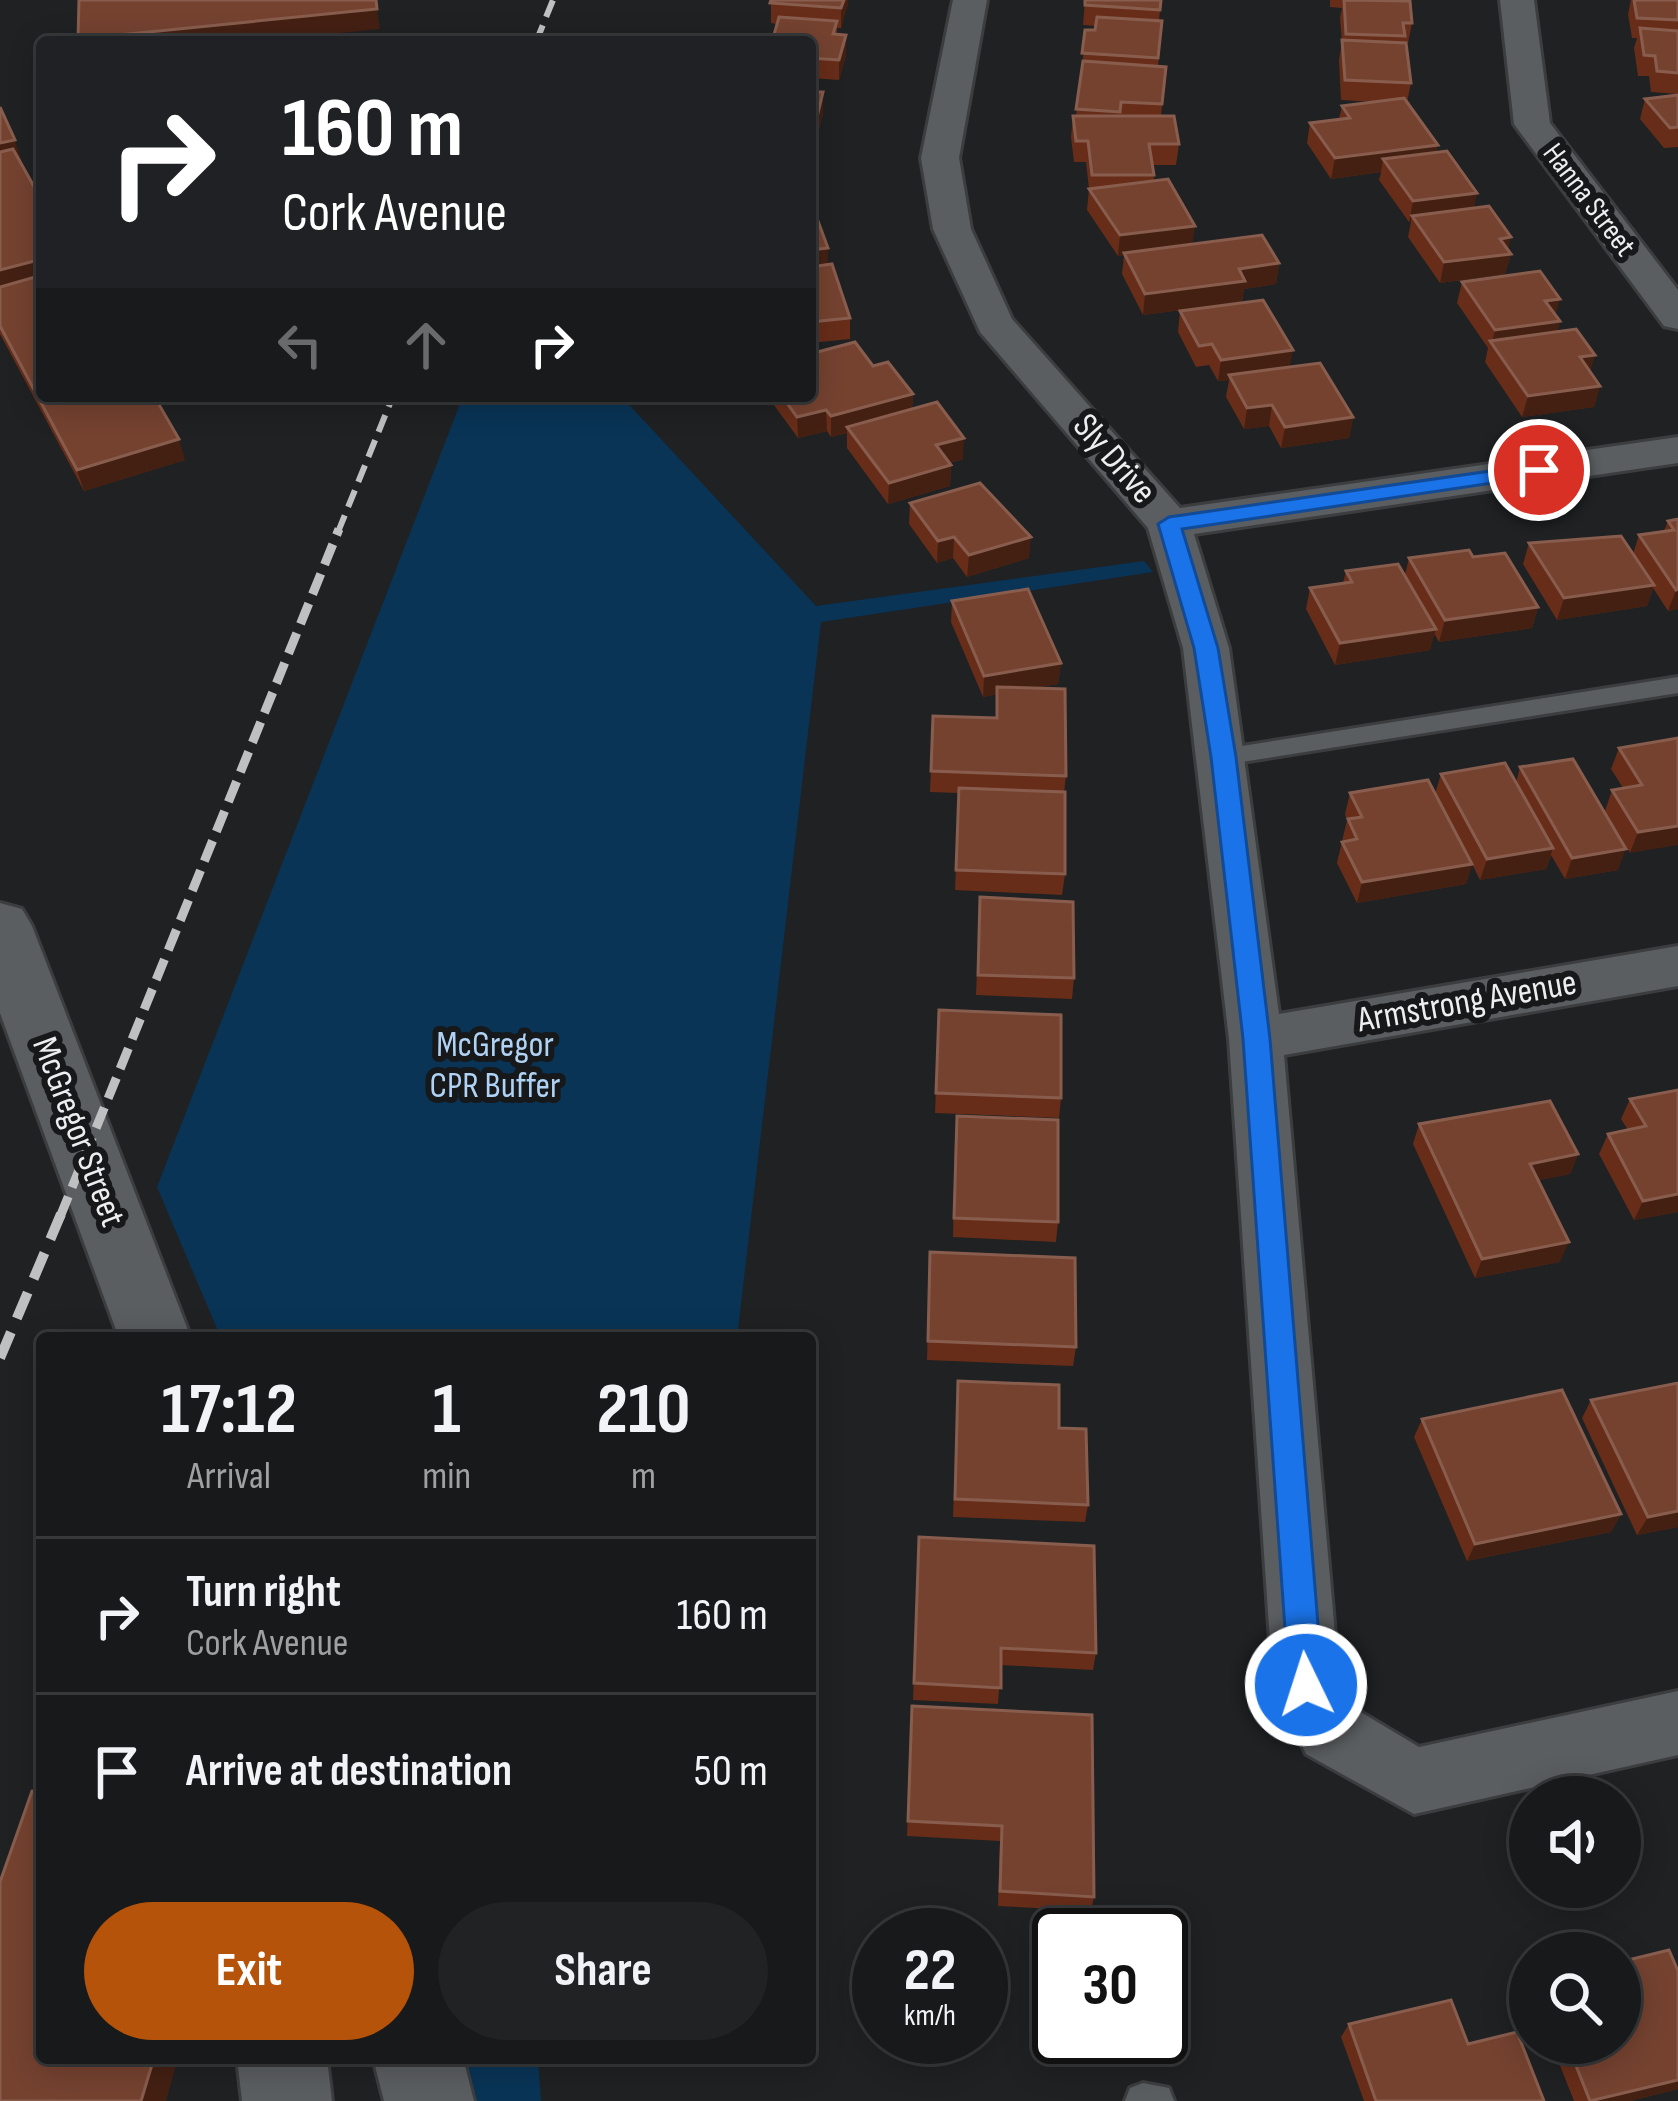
<!DOCTYPE html>
<html lang="en">
<head>
<meta charset="utf-8">
<style>
  :root { --surface:#17191a; --page:#202223; --text:#f1f3f6; --muted:#9ea0a2; --line:#363839; --accent:#b45309 }
  body { margin:0; font-family:"Sofia Sans Condensed",sans-serif; background:var(--page); color:var(--text); height:100vh; display:flex; flex-direction:column; font-size:45px; white-space:nowrap }
  * { box-sizing:border-box; margin:0 }
  p { font-size:39px; color:var(--muted) }
  .icon { flex:none; width:66px; height:66px; fill:none; stroke:currentColor; stroke-width:2; stroke-linecap:round; stroke-linejoin:round }
  .map { position:relative; flex:1; overflow:hidden }
  .side { position:absolute; left:36px; top:1332px; width:780px; height:732px; display:flex; flex-direction:column; background:var(--surface); border-radius:12px; box-shadow:0 6px 30px #0003,0 0 0 3px var(--line) }
  .side>* { flex:none }
  .banner { position:absolute; left:36px; top:36px; width:780px; height:366px; border-radius:12px; box-shadow:0 6px 30px #0003,0 0 0 3px var(--line); background:#202124; color:#fff; overflow:hidden }
  .buttons { position:absolute; left:1509px; top:1776px; display:grid; gap:24px }
  .buttons a { display:grid; place-items:center; width:132px; height:132px; border-radius:50%; background:var(--surface); box-shadow:0 6px 30px #0003,0 0 0 3px var(--line); font-size:60px }
  .speed { position:absolute; left:852px; top:1908px; display:flex; gap:24px; font-size:60px; font-weight:700; text-align:center }
  .speed>* { display:grid; place-content:center; width:156px; height:156px; border-radius:50%; background:var(--surface); box-shadow:0 6px 30px #0003,0 0 0 3px var(--line); line-height:1 }
  .speed small { font-size:30px; font-weight:400 }
  .speed .limit { border:6px solid #111; border-radius:18px; background:#fff; color:#111 }
  .pin { position:absolute; display:grid; place-items:center; width:102px; height:102px; color:#fff; margin:-51px; border:6px solid #fff; border-radius:50%; box-shadow:0 3px 12px #0007 }
  .me { position:absolute; width:132px; margin:-66px; rotate:356deg; stroke-linejoin:round; filter:drop-shadow(0 0 9px #0008) }
  .turn { display:flex; align-items:center; gap:42px; height:252px; padding:0 48px; font-size:54px }
  .turn .icon { width:156px; height:156px; stroke-width:2.5 }
  .turn b { display:block; font-size:84px; line-height:102px }
  .lanes { display:flex; align-items:center; height:114px; padding:0 48px; background:#0003; justify-content:center; gap:60px; direction:ltr }
  .lanes .off { opacity:.35 }
  .eta { display:flex; justify-content:space-evenly; align-items:center; height:204px; text-align:center }
  .eta b { font-size:72px; font-weight:700; line-height:84px }
  .cta { display:flex; gap:24px; margin-top:auto; padding:24px 48px }
  .cta a { flex:1; height:138px; border-radius:72px; background:var(--accent); color:#fff; font-size:48px; font-weight:700; line-height:138px; text-align:center }
  .cta a+a { background:var(--page); color:var(--text) }
  ul { padding:0; list-style:none }
  li { display:flex; align-items:center; gap:36px; height:156px; padding:0 48px; border-top:3px solid var(--line) }
  li div { flex:1 }
  li b { display:block; font-size:45px }
  li em { font-style:normal }
  .map>svg:first-child { display:block }
  .green { fill:#093456 }
  .lines { fill:none; stroke-linecap:round; stroke-linejoin:round }
  .service-casing { stroke:#3b3d3f; stroke-width:6 }
  .minor-casing { stroke:#3b3d3f; stroke-width:6 }
  .tertiary-casing { stroke:#3b3d3f; stroke-width:6 }
  .service { fill:#5b5e60; fill-rule:evenodd }
  .minor { fill:#5b5e60; fill-rule:evenodd }
  .tertiary { fill:#5b5e60; fill-rule:evenodd }
  .rail-far2 { stroke:#bfc0c2; stroke-width:6; stroke-dasharray:18 9; stroke-linecap:butt }
  .rail-far1 { stroke:#bfc0c2; stroke-width:9; stroke-dasharray:22 10; stroke-linecap:butt }
  .rail { stroke:#bfc0c2; stroke-width:10; stroke-dasharray:28 15; stroke-linecap:butt }
  .wall { fill:#672d19 }
  .shaded-wall { fill:#442013 }
  .building { fill:#754230; stroke:#885d4e; stroke-width:3 }
  .route { fill:#1a73e8; stroke:#114b97; stroke-width:3 }
  .labels { text-anchor:middle; dominant-baseline:central; stroke-width:12; stroke-linejoin:round; paint-order:stroke }
  .far-street-label { font-size:30px; fill:#edeef0; stroke:#16181a }
  .street-label { font-size:36px; fill:#edeef0; stroke:#16181a }
  .park-label { font-size:36px; fill:#b0d3f5; stroke:#16181a }
</style>
</head>
<body>
<div class="map">
<svg width="1678" height="2101" viewBox="0 0 1678 2101">
  <rect width="100%" height="100%" fill="#1f2123"/>
  <g class="green">
    <polygon points="463,396 621,396 816,606 1144,561 1153,572 821,622 737,1338 221,1338 157,1187"/>
    <polygon points="458,2058 538,2058 541,2101 464,2101"/>
  </g>
  <g class="lines">
    <defs>
      <g id="service">
        <polygon points="1678,677 1678,693 1223,765 1211,757 1223,749"/>
        <polygon points="1143,2083 1169,2088 1174,2101 1125,2101 1130,2088"/>
      </g>
      <g id="minor">
        <polygon points="953,0 987,0 959,158 971,229 1012,319 1180,508 1678,437 1678,463 1194,534 1229,648 1279,1014 1678,946 1678,986 1284,1055 1339,1680 1354,1708 1419,1747 1678,1691 1678,1755 1414,1814 1306,1754 1273,1685 1229,1039 1183,648 1148,528 980,332 933,229 921,158"/>
        <polygon points="1500,0 1534,0 1550,123 1678,290 1678,329 1664,326 1514,124"/>
      </g>
      <g id="tertiary">
        <polygon points="0,903 22,909 32,926 191,1338 119,1338 0,1013"/>
        <polygon points="237,2058 327,2058 332,2101 242,2101"/>
        <polygon points="373,2058 463,2058 474,2101 384,2101"/>
      </g>
    </defs>
    <use href="#service" class="service-casing"/>
    <use href="#minor" class="minor-casing"/>
    <use href="#tertiary" class="tertiary-casing"/>
    <use href="#service" class="service"/>
    <use href="#minor" class="minor"/>
    <use href="#tertiary" class="tertiary"/>
    <g class="rail-far2">
      <polyline points="536,42 553,0"/>
      <polyline points="338,532 393,396"/>
    </g>
    <polyline class="rail-far1" points="60,1217 339,529"/>
    <polyline class="rail" points="0,1358 61,1214"/>
  </g>
  <g class="wall">
    <polygon points="771,0 848,0 841,28 837,28 837,34 846,35 846,55 839,80 811,78 811,92 823,113 817,138 810,137 810,42 777,24 771,23"/>
    <polygon points="1085,0 1161,0 1159,21 1162,21 1158,66 1166,67 1161,116 1179,144 1176,165 1153,165 1154,181 1192,244 1279,263 1276,284 1244,289 1242,302 1143,315 1122,274 1124,255 1118,256 1087,210 1089,189 1086,162 1074,162 1071,137 1073,116 1076,116 1082,73 1085,30 1095,30 1096,26 1083,25"/>
    <polygon points="1330,0 1407,0 1412,23 1408,43 1407,43 1411,83 1407,102 1437,153 1474,208 1511,254 1505,274 1440,283 1408,237 1411,222 1409,222 1379,180 1381,172 1331,179 1307,143 1310,123 1339,119 1342,106 1375,102 1341,100 1339,60 1342,42 1340,18 1342,8 1330,7"/>
    <polygon points="1631,0 1678,0 1678,94 1651,92 1649,76 1638,76 1634,48 1637,38 1632,38 1628,14"/>
    <polygon points="1678,95 1678,147 1664,148 1640,119 1645,99"/>
    <polygon points="0,107 21,160 42,396 185,460 84,491 0,334"/>
    <polygon points="810,222 850,318 850,339 810,343"/>
    <polygon points="1462,282 1556,315 1560,321 1557,332 1600,386 1594,407 1522,417 1485,362 1488,348 1457,303"/>
    <polygon points="1180,311 1290,367 1353,417 1349,438 1281,448 1269,426 1244,429 1226,397 1229,380 1218,381 1209,365 1196,367 1178,332"/>
    <polygon points="873,366 913,394 912,409 963,459 949,463 951,465 950,486 888,504 847,448 847,433 831,437 827,431 798,438 774,405 774,396 810,396"/>
    <polygon points="910,503 1029,558 967,577 953,558 937,563 909,524"/>
    <polygon points="1678,519 1678,609 1668,611 1653,588 1647,606 1557,620 1523,564 1529,543 1633,554 1639,535 1664,531 1668,521"/>
    <polygon points="1473,557 1538,607 1532,628 1439,642 1434,633 1430,650 1335,665 1306,609 1310,588 1343,583 1346,571 1405,575 1409,558"/>
    <polygon points="952,601 1061,663 1058,684 1034,688 1066,776 1064,792 1065,874 1062,895 955,890 959,793 930,792 933,716 996,718 997,694 983,697 951,622"/>
    <polygon points="1678,738 1630,853 1605,811 1612,790 1623,788 1611,769 1619,748"/>
    <polygon points="1520,767 1618,870 1565,879 1551,855 1546,869 1480,880 1472,864 1466,884 1357,903 1337,863 1347,820 1345,814 1350,793 1435,794 1441,774 1516,783"/>
    <polygon points="980,897 1074,978 1072,999 976,995"/>
    <polygon points="939,1010 1061,1098 1059,1118 935,1113"/>
    <polygon points="1678,1090 1678,1212 1634,1220 1599,1154 1608,1134 1628,1130 1621,1119 1630,1099"/>
    <polygon points="1419,1124 1578,1154 1570,1174 1538,1180 1560,1262 1475,1278 1413,1144"/>
    <polygon points="955,1136 1058,1222 1056,1242 953,1237"/>
    <polygon points="930,1252 1076,1347 1073,1366 927,1360"/>
    <polygon points="958,1381 1059,1428 1088,1505 1085,1522 953,1517"/>
    <polygon points="1678,1383 1678,1527 1637,1535 1582,1418 1591,1400"/>
    <polygon points="1422,1419 1621,1514 1611,1532 1467,1561 1414,1437"/>
    <polygon points="919,1537 1096,1653 1093,1670 1001,1665 998,1704 913,1700"/>
    <polygon points="912,1706 1094,1897 1091,1911 998,1906 1000,1841 907,1836"/>
    <polygon points="1678,1971 1678,2089 1630,2101 1574,2101 1551,2043 1620,2043"/>
    <polygon points="1349,2024 1468,2044 1544,2101 1364,2101 1341,2037"/>
  </g>
  <g class="shaded-wall">
    <polygon points="844,0 848,0 848,5 841,28 841,8"/>
    <polygon points="377,9 380,29 252,42 79,42 78,39"/>
    <polygon points="846,35 846,55 839,80 839,60"/>
    <polygon points="823,92 823,113 817,138 817,117"/>
    <polygon points="15,140 21,160 0,165 0,143"/>
    <polygon points="1438,145 1434,165 1383,159 1381,172 1331,179 1335,158"/>
    <polygon points="1477,193 1473,214 1412,216 1411,222 1409,222 1413,201"/>
    <polygon points="1195,226 1192,247 1118,256 1120,235"/>
    <polygon points="1511,237 1507,254 1511,254 1505,274 1440,283 1444,262 1500,239"/>
    <polygon points="828,248 828,269 810,271 810,250"/>
    <polygon points="42,259 42,281 0,293 0,270"/>
    <polygon points="1279,263 1276,284 1244,289 1242,302 1143,315 1145,294 1239,269"/>
    <polygon points="1560,299 1554,320 1545,301"/>
    <polygon points="1560,321 1554,342 1492,343 1495,330"/>
    <polygon points="1293,350 1289,371 1229,375 1229,380 1218,381 1221,360"/>
    <polygon points="1595,355 1589,376 1580,357"/>
    <polygon points="1600,386 1594,407 1522,417 1528,396"/>
    <polygon points="913,394 912,415 847,427 847,433 831,437 831,416"/>
    <polygon points="1272,405 1269,426 1244,429 1247,408"/>
    <polygon points="826,410 827,431 798,438 797,417"/>
    <polygon points="1353,417 1349,438 1281,448 1285,427"/>
    <polygon points="964,438 963,459 935,466 936,445"/>
    <polygon points="179,439 185,460 84,491 77,470"/>
    <polygon points="951,465 950,486 888,504 889,483"/>
    <polygon points="954,537 953,558 937,563 938,541"/>
    <polygon points="1031,537 1029,558 967,577 969,555"/>
    <polygon points="1654,585 1647,606 1557,620 1564,598"/>
    <polygon points="1678,589 1678,609 1668,611 1676,590"/>
    <polygon points="1538,607 1532,628 1439,642 1445,620"/>
    <polygon points="1436,629 1430,650 1335,665 1340,643"/>
    <polygon points="1061,663 1058,684 983,697 984,676"/>
    <polygon points="1678,826 1678,845 1630,853 1638,832"/>
    <polygon points="1553,848 1546,869 1480,880 1487,859"/>
    <polygon points="1626,849 1618,870 1565,879 1572,858"/>
    <polygon points="1472,864 1466,884 1357,903 1362,882"/>
    <polygon points="1578,1154 1570,1174 1522,1184 1530,1164"/>
    <polygon points="1678,1194 1678,1212 1634,1220 1643,1201"/>
    <polygon points="1569,1242 1560,1262 1475,1278 1482,1259"/>
    <polygon points="1678,1511 1678,1527 1637,1535 1648,1517"/>
    <polygon points="1621,1514 1611,1532 1467,1561 1475,1544"/>
    <polygon points="154,2058 178,2058 166,2101 141,2101"/>
    <polygon points="1678,2080 1678,2089 1630,2101 1592,2101"/>
  </g>
  <g class="building">
    <polygon points="79,0 376,0 377,9 78,39"/>
    <polygon points="771,0 844,0 841,8 770,3"/>
    <polygon points="1085,0 1161,0 1160,10 1085,5"/>
    <polygon points="1344,0 1410,1 1412,23 1403,23 1405,36 1346,34"/>
    <polygon points="1634,0 1678,0 1678,20 1637,18"/>
    <polygon points="779,17 837,21 833,34 846,35 839,60 810,58 810,42 772,42"/>
    <polygon points="1097,17 1162,21 1158,58 1082,53 1085,30 1095,30"/>
    <polygon points="1640,28 1678,31 1678,73 1657,71 1655,56 1644,55"/>
    <polygon points="1342,40 1406,43 1411,83 1345,80"/>
    <polygon points="1083,61 1166,67 1162,104 1121,102 1120,112 1076,109"/>
    <polygon points="810,92 823,92 817,117 810,117"/>
    <polygon points="1678,95 1678,127 1670,128 1645,99"/>
    <polygon points="1404,98 1438,145 1335,158 1310,123 1350,118 1342,106"/>
    <polygon points="0,107 15,140 0,143"/>
    <polygon points="1073,116 1174,116 1179,144 1149,144 1154,175 1092,175 1088,141 1076,141"/>
    <polygon points="13,149 42,201 42,259 0,270 0,152"/>
    <polygon points="1447,151 1477,193 1413,201 1383,159"/>
    <polygon points="1168,179 1195,226 1120,235 1089,189"/>
    <polygon points="1489,206 1511,237 1500,239 1511,254 1444,262 1412,216"/>
    <polygon points="818,221 828,248 810,250 810,222"/>
    <polygon points="1262,235 1279,263 1239,269 1245,281 1145,294 1124,253"/>
    <polygon points="832,264 850,318 810,322 810,267"/>
    <polygon points="1540,271 1560,299 1545,301 1560,321 1495,330 1462,282"/>
    <polygon points="42,275 42,396 154,396 179,439 77,470 0,326 0,287"/>
    <polygon points="1263,300 1293,350 1221,360 1212,344 1199,346 1180,311"/>
    <polygon points="1576,329 1595,355 1580,357 1600,386 1528,396 1490,341"/>
    <polygon points="855,342 873,366 888,362 913,394 831,416 826,410 797,417 782,396 810,396 810,354"/>
    <polygon points="1320,363 1353,417 1285,427 1272,405 1247,408 1229,375"/>
    <polygon points="937,402 964,438 936,445 951,465 889,483 847,427"/>
    <polygon points="980,483 1031,537 969,555 954,537 938,541 910,503"/>
    <polygon points="1678,519 1678,589 1676,590 1639,535 1674,530 1668,521"/>
    <polygon points="1621,536 1654,585 1564,598 1529,543"/>
    <polygon points="1469,550 1473,557 1505,553 1538,607 1445,620 1409,558"/>
    <polygon points="1398,564 1436,629 1340,643 1310,588 1352,582 1346,571"/>
    <polygon points="1028,589 1061,663 984,676 952,601"/>
    <polygon points="997,687 1065,689 1066,776 931,771 933,716 997,718"/>
    <polygon points="1678,738 1678,826 1638,832 1612,790 1642,785 1619,748"/>
    <polygon points="1573,759 1626,849 1572,858 1520,767"/>
    <polygon points="1505,763 1553,848 1487,859 1441,774"/>
    <polygon points="1428,780 1472,864 1362,882 1342,842 1357,839 1348,819 1362,817 1350,793"/>
    <polygon points="959,788 1065,792 1065,874 956,870"/>
    <polygon points="980,897 1073,902 1074,978 978,975"/>
    <polygon points="939,1010 1061,1015 1061,1098 936,1093"/>
    <polygon points="1678,1090 1678,1194 1643,1201 1608,1134 1646,1126 1630,1099"/>
    <polygon points="1550,1101 1578,1154 1530,1164 1569,1242 1482,1259 1419,1124"/>
    <polygon points="957,1116 1058,1120 1058,1222 954,1218"/>
    <polygon points="930,1252 1075,1258 1076,1347 928,1341"/>
    <polygon points="958,1381 1059,1385 1059,1428 1086,1429 1088,1505 955,1499"/>
    <polygon points="1678,1383 1678,1511 1648,1517 1591,1400"/>
    <polygon points="1562,1390 1621,1514 1475,1544 1422,1419"/>
    <polygon points="919,1537 1094,1546 1096,1653 1001,1648 1001,1688 914,1683"/>
    <polygon points="912,1706 1092,1715 1094,1897 1000,1891 1002,1826 908,1821"/>
    <polygon points="32,1791 42,1792 42,2058 154,2058 141,2101 0,2101 0,1882"/>
    <polygon points="1669,1950 1678,1971 1678,2080 1590,2101 1567,2043 1620,2043 1620,1962"/>
    <polygon points="1451,2000 1468,2044 1517,2032 1544,2101 1376,2101 1349,2024"/>
  </g>
  <polygon class="route" points="1539,464 1550,470 1547,475 1182,529 1218,648 1236,757 1270,1039 1323,1685 1318,1697 1306,1701 1294,1697 1289,1685 1243,1039 1211,757 1194,648 1158,524 1169,517"/>
  <g class="labels">
    <g class="far-street-label">
      <text transform="translate(1589 200) rotate(53)">Hanna Street</text>
    </g>
    <g class="street-label">
      <text transform="translate(1114 459) rotate(49)">Sly Drive</text>
      <text transform="translate(1467 1002) rotate(-10)">Armstrong Avenue</text>
      <text transform="translate(78 1132) rotate(69)">McGregor Street</text>
    </g>
    <g class="park-label">
      <text x="495" y="1045">McGregor<tspan x="495" dy="41">CPR Buffer</tspan></text>
    </g>
  </g>
</svg>
<div class="buttons">
<a><svg class="icon" aria-label="sound" viewBox="0 0 24 24"><path d="M4 9h4l5-4v14l-5-4H4zM17 9q2 3 0 6"/></svg></a>
<a><svg class="icon" aria-label="search" viewBox="0 0 24 24"><circle cx="10" cy="10" r="6"/><path d="M15 15l6 6"/></svg></a>
</div>
<div class="speed"><div>22<small>km/h</small></div><div class="limit">30</div></div>
<div class="pin" style="left:1539px;top:470px;background:#d93025"><svg class="icon" aria-label="arrive" viewBox="0 0 24 24"><path d="M6 21V4h12l-3 4 3 4H6"/></svg></div>
<svg class="me" style="left:1306px;top:1685px" viewBox="-20 -20 40 40"><circle r="17" fill="#1a73e8" stroke="#fff" stroke-width="3"/><path d="M0-11L8 9 0 5-8 9z" fill="#fff"/></svg>
<div class="banner">
<div class="turn"><svg class="icon" aria-label="right" viewBox="0 0 24 24"><path d="M7 20v-9h11M14 6l5 5-5 5"/></svg><div><b>160 m</b>Cork Avenue</div></div>
<div class="lanes"><svg class="icon off" aria-label="left" viewBox="0 0 24 24"><path d="M17 20v-9H6M10 6l-5 5 5 5"/></svg><svg class="icon off" aria-label="ahead" viewBox="0 0 24 24"><path d="M12 20V5M6 11l6-6 6 6"/></svg><svg class="icon" aria-label="right" viewBox="0 0 24 24"><path d="M7 20v-9h11M14 6l5 5-5 5"/></svg></div>
</div>
<section class="side">
<div class="eta">
<div><b>17:12</b><p>Arrival</p></div>
<div><b>1</b><p>min</p></div>
<div><b>210</b><p>m</p></div>
</div>
<ul>
<li><svg class="icon" aria-label="right" viewBox="0 0 24 24"><path d="M7 20v-9h11M14 6l5 5-5 5"/></svg><div><b>Turn right</b><p>Cork Avenue</p></div><em>160 m</em></li>
<li><svg class="icon" aria-label="arrive" viewBox="0 0 24 24"><path d="M6 21V4h12l-3 4 3 4H6"/></svg><div><b>Arrive at destination</b></div><em>50 m</em></li>
</ul>
<div class="cta"><a>Exit</a><a>Share</a></div>
</section>
</div>
</body>
</html>
